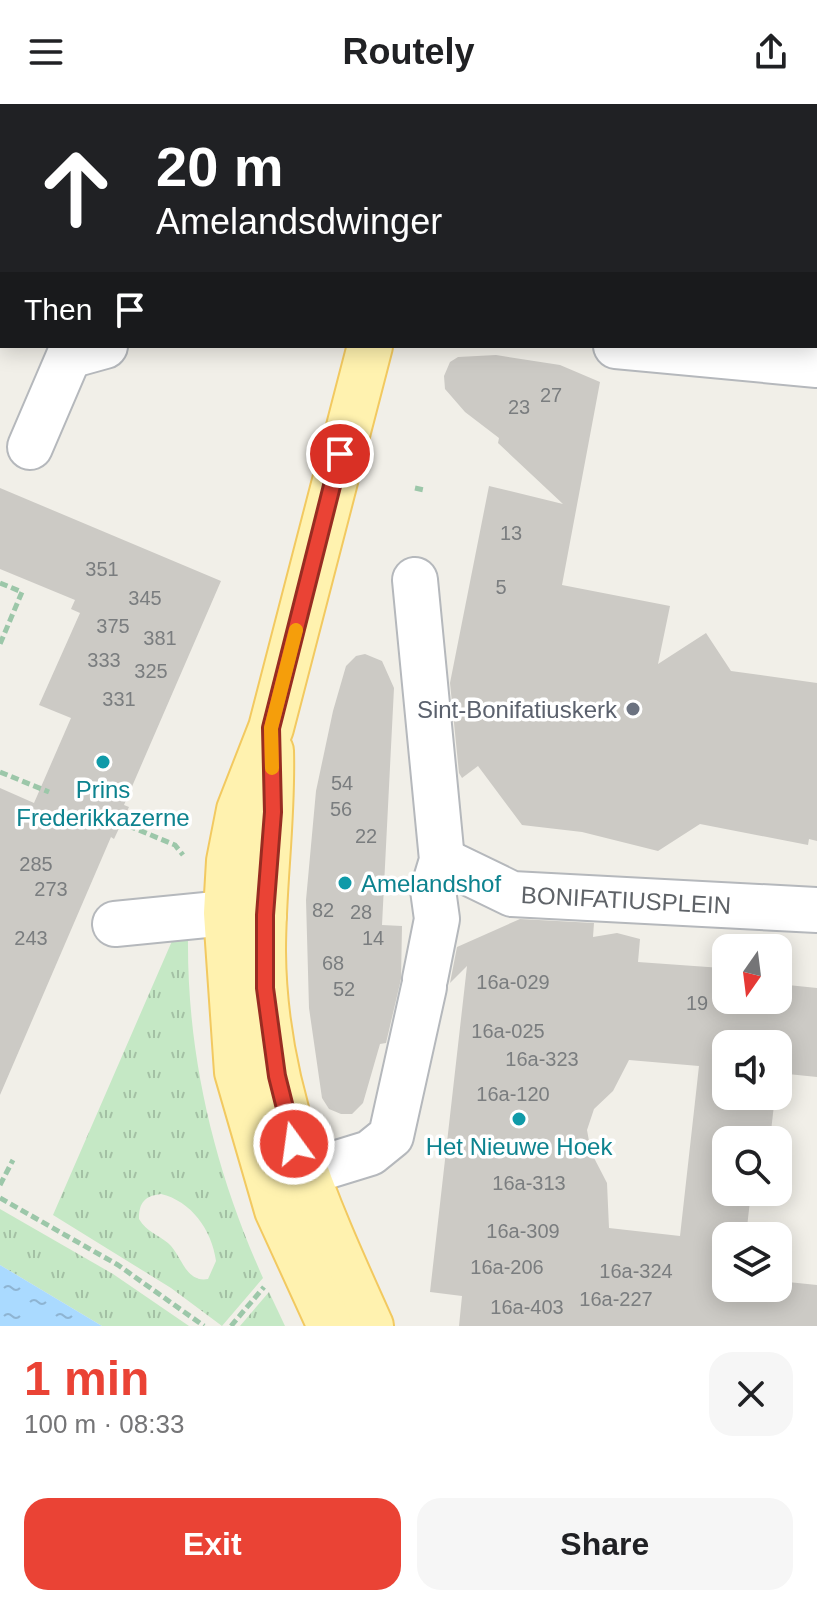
<!DOCTYPE html>
<html lang="en">
<head>
<meta charset="utf-8">
<style>
  :root { --surface:#fff; --page:#f6f6f6; --text:#202124; --muted:#757577; --accent:#ea4335 }
  body { margin:0; font-family:Helvetica,sans-serif; background:var(--page); color:var(--text); height:100vh; display:flex; flex-direction:column; font-size:30px; white-space:nowrap }
  * { box-sizing:border-box; margin:0 }
  p { font-size:26px; color:var(--muted) }
  .icon { flex:none; width:44px; height:44px; fill:none; stroke:currentColor; stroke-width:2; stroke-linecap:round; stroke-linejoin:round }
  .map { position:relative; height:1222px; overflow:hidden }
  .sheet { display:flex; flex-direction:column; background:var(--surface); flex:1 }
  .sheet>* { flex:none }
  .top-card { position:absolute; left:0px; top:0px; width:818px; height:244px; box-shadow:0 4px 20px #0003; background:#202124; color:#fff; overflow:hidden }
  .needle { width:52px; rotate:194deg }
  .buttons { position:absolute; left:712px; top:830px; display:grid; gap:16px }
  .buttons a { display:grid; place-items:center; width:80px; height:80px; border-radius:16px; background:var(--surface); box-shadow:0 4px 20px #0003; font-size:40px }
  .pin { position:absolute; display:grid; place-items:center; width:68px; height:68px; color:#fff; margin:-34px; border:4px solid #fff; border-radius:50%; box-shadow:0 2px 8px #0007 }
  .me { position:absolute; width:88px; margin:-44px; rotate:346deg; stroke-linejoin:round; filter:drop-shadow(0 0 6px #0008) }
  .turn { display:flex; align-items:center; gap:28px; height:168px; padding:0 24px; font-size:36px }
  .turn .icon { width:104px; height:104px; stroke-width:2.5 }
  .turn b { display:block; font-size:56px; line-height:68px }
  .then { display:flex; align-items:center; height:76px; padding:0 24px; background:#0003; gap:16px; font-size:30px }
  .round { display:grid; place-items:center; flex:none; width:84px; height:84px; border-radius:24px; background:var(--page) }
  .summary { display:flex; align-items:center; justify-content:space-between; height:136px; padding:0 24px }
  h1 { font-size:48px; font-weight:700; line-height:60px; color:var(--accent) }
  .action { display:flex; gap:16px; margin-top:auto; padding:16px 24px }
  .action a { flex:1; height:92px; border-radius:24px; background:var(--accent); color:#fff; font-size:32px; font-weight:700; line-height:92px; text-align:center }
  .action a+a { background:var(--page); color:var(--text) }
  header { display:flex; justify-content:space-between; align-items:center; height:104px; padding:0 24px; background:var(--surface); font-size:36px; font-weight:700 }
  .map>svg:first-child { display:block }
  .grass { fill:url(#grass-tufts); fill-rule:evenodd }
  .water { fill:url(#water-ripples) }
  .building { fill:#cccac5; fill-rule:evenodd }
  .lines { fill:none; stroke-linecap:round; stroke-linejoin:round }
  .minor-casing { stroke:#b5b8bc; stroke-width:48 }
  .major-casing { stroke:#f2c960; stroke-width:48 }
  .path { stroke:#9cc7a9; stroke-width:5; stroke-dasharray:8 4; stroke-linecap:butt }
  .minor { stroke:#fff; stroke-width:44 }
  .major { stroke:#fff2af; stroke-width:44 }
  .route-casing { stroke:#982c22; stroke-width:20 }
  .route { stroke:#ea4335; stroke-width:14 }
  .slow { stroke:#f59e0b; stroke-width:14 }
  .worship-dot { fill:#6b7280; stroke:#fff; stroke-width:3 }
  .culture-dot { fill:#0f9aa8; stroke:#fff; stroke-width:3 }
  .labels { text-anchor:middle; dominant-baseline:central; stroke-width:7; stroke-linejoin:round; paint-order:stroke }
  .number-label { font-size:20px; fill:#7a7d7f }
  .worship-label { font-size:24px; fill:#5b616d; stroke:#fff; text-anchor:end }
  .culture-label { font-size:24px; fill:#0d838f; stroke:#fff }
  .street-label { font-size:24px; fill:#5f6368; stroke:#fff }
</style>
</head>
<body>
<header><svg class="icon" aria-label="menu" viewBox="0 0 24 24"><path d="M4 6h16M4 12h16M4 18h16"/></svg>Routely<svg class="icon" aria-label="share" viewBox="0 0 24 24"><path d="M12 15V3M7 8l5-5 5 5M5 13v7h14v-7"/></svg></header>
<div class="map">
<svg width="817" height="1222" viewBox="0 0 817 1222">
  <defs>
    <pattern id="grass-tufts" width="24" height="20" patternUnits="userSpaceOnUse" patternTransform="scale(2)"><rect width="24" height="20" fill="#c5e8c5"/><path d="M3 7l-1-3M5 7V3M7 7l1-3M15 17l-1-3M17 17v-4M19 17l1-3" fill="none" stroke="#a3c0a4"/></pattern>
    <pattern id="water-ripples" width="26" height="14" patternUnits="userSpaceOnUse" patternTransform="scale(2)"><rect width="26" height="14" fill="#aadaff"/><path d="M2 4q2-2 4 0t4 0M15 11q2-2 4 0t4 0" fill="none" stroke="#8eb4d2"/></pattern>
  </defs>
  <rect width="100%" height="100%" fill="#f1efe8"/>
  <g class="grass">
    <path d="M188,835C187,953 215,1067 263,1174L222,1222L171,1184L53,1111L172,837ZM161,1090C191,1097 212,1126 216,1157L208,1175C185,1179 182,1151 168,1139C157,1130 147,1128 139,1115C139,1098 145,1092 161,1090Z"/>
    <polygon points="0,1105 113,1170 189,1222 102,1222 0,1161"/>
    <polygon points="269,1188 285,1222 240,1222"/>
  </g>
  <g class="water">
    <polygon points="0,0 393,0 2,2 0,170"/>
    <polygon points="0,1161 102,1222 0,1222"/>
  </g>
  <g class="building">
    <polygon points="496,251 560,261 600,278 562,481 670,502 658,560 706,529 731,567 817,579 817,737 809,735 808,741 700,720 658,747 582,728 522,721 478,662 462,674 459,669 450,579 489,382 563,400 498,339 499,334 465,308 445,285 444,272 450,258 458,253"/>
    <polygon points="0,384 221,477 124,701 129,703 114,735 111,733 0,991 0,684 34,699 71,614 39,601 80,509 71,505 75,496 0,465"/>
    <polygon points="365,550 382,557 394,584 382,821 402,822 401,875 386,939 380,940 363,999 352,1010 341,1010 329,1005 322,994 309,904 306,796 316,687 333,607 346,562 356,552"/>
    <path d="M520,815L594,819L593,833L617,829L640,835L638,858L722,864L726,868V896H778V880L817,884V973L778,969V940H726V992H775L770,1036H726V1088H751L746,1132H726V1184H778V1177L817,1181V1222H459L462,1192L430,1188L467,862L450,879L457,843ZM629,956L699,962L680,1132L609,1124L607,1079L591,1048L587,1026L594,1005L613,987Z"/>
  </g>
  <g class="lines">
    <defs>
      <g id="minor">
        <polyline points="725,2 725,0"/>
        <polyline points="779,2 780,0"/>
        <polyline points="616,242 817,261"/>
        <polyline points="30,343 69,252 105,242"/>
        <polyline points="415,476 442,756 433,786 437,815 425,875"/>
        <polyline points="442,756 512,790 817,806"/>
        <polyline points="115,820 226,809 264,811"/>
        <polyline points="305,1069 370,1049 391,1032 424,883"/>
      </g>
      <g id="major">
        <polyline points="451,2 452,0"/>
        <path d="M271,647C273,714 263,780 263,847C264,986 315,1098 371,1222"/>
        <polyline points="330,1222 277,1106 237,968 226,809 229,757 239,706 271,624 370,242"/>
      </g>
    </defs>
    <use href="#minor" class="minor-casing"/>
    <use href="#major" class="major-casing"/>
    <g class="path">
      <polyline points="0,192 2,189"/>
      <polyline points="415,384 424,386"/>
      <polyline points="0,479 22,488 0,540"/>
      <polyline points="0,668 49,688"/>
      <polyline points="117,717 175,741 183,751"/>
      <polyline points="0,1081 13,1056"/>
      <polyline points="0,1094 118,1161 204,1222"/>
      <polyline points="231,1222 264,1183"/>
    </g>
    <use href="#minor" class="minor"/>
    <use href="#major" class="major"/>
  </g>
  <g class="lines">
    <defs>
      <polyline id="route" points="294,1040 277,972 265,884 265,811 273,708 271,624 340,350"/>
    </defs>
    <use href="#route" class="route-casing"/>
    <use href="#route" class="route"/>
    <polyline class="slow" points="272,664 271,624 296,526"/>
  </g>
  <circle class="worship-dot" cx="633" cy="605" r="8"/>
  <g class="culture-dot">
    <circle cx="103" cy="658" r="8"/>
    <circle cx="345" cy="779" r="8"/>
    <circle cx="519" cy="1015" r="8"/>
  </g>
  <g class="labels">
    <g class="number-label">
      <text x="551" y="291">27</text>
      <text x="519" y="303">23</text>
      <text x="511" y="429">13</text>
      <text x="102" y="465">351</text>
      <text x="501" y="483">5</text>
      <text x="145" y="494">345</text>
      <text x="113" y="522">375</text>
      <text x="160" y="534">381</text>
      <text x="104" y="556">333</text>
      <text x="151" y="567">325</text>
      <text x="119" y="595">331</text>
      <text x="342" y="679">54</text>
      <text x="341" y="705">56</text>
      <text x="366" y="732">22</text>
      <text x="36" y="760">285</text>
      <text x="51" y="785">273</text>
      <text x="323" y="806">82</text>
      <text x="361" y="808">28</text>
      <text x="31" y="834">243</text>
      <text x="373" y="834">14</text>
      <text x="333" y="859">68</text>
      <text x="513" y="878">16a-029</text>
      <text x="344" y="885">52</text>
      <text x="697" y="899">19</text>
      <text x="508" y="927">16a-025</text>
      <text x="542" y="955">16a-323</text>
      <text x="513" y="990">16a-120</text>
      <text x="529" y="1079">16a-313</text>
      <text x="523" y="1127">16a-309</text>
      <text x="507" y="1163">16a-206</text>
      <text x="636" y="1167">16a-324</text>
      <text x="616" y="1195">16a-227</text>
      <text x="527" y="1203">16a-403</text>
    </g>
    <g class="worship-label">
      <text x="617" y="605">Sint-Bonifatiuskerk</text>
    </g>
    <g class="culture-label">
      <text x="103" y="685">Prins<tspan x="103" dy="28">Frederikkazerne</tspan></text>
      <text x="361" y="779" text-anchor="start">Amelandshof</text>
      <text x="519" y="1042">Het Nieuwe Hoek</text>
    </g>
    <g class="street-label">
      <text transform="translate(626 796) rotate(3)">BONIFATIUSPLEIN</text>
    </g>
  </g>
</svg>
<div class="buttons">
<a><svg class="needle" viewBox="-14 -14 28 28"><path d="M0-13l5 13h-10z" fill="#e53935"/><path d="M0 13l5-13h-10z" fill="#757577"/></svg></a>
<a><svg class="icon" aria-label="sound" viewBox="0 0 24 24"><path d="M4 9h4l5-4v14l-5-4H4zM17 9q2 3 0 6"/></svg></a>
<a><svg class="icon" aria-label="search" viewBox="0 0 24 24"><circle cx="10" cy="10" r="6"/><path d="M15 15l6 6"/></svg></a>
<a><svg class="icon" aria-label="layers" viewBox="0 0 24 24"><path d="M12 4l9 5-9 5-9-5zM3 14l9 5 9-5"/></svg></a>
</div>
<div class="pin" style="left:340px;top:350px;background:#d93025"><svg class="icon" aria-label="arrive" viewBox="0 0 24 24"><path d="M6 21V4h12l-3 4 3 4H6"/></svg></div>
<svg class="me" style="left:294px;top:1040px" viewBox="-20 -20 40 40"><circle r="17" fill="#ea4335" stroke="#fff" stroke-width="3"/><path d="M0-11L8 9 0 5-8 9z" fill="#fff"/></svg>
<div class="top-card">
<div class="turn"><svg class="icon" aria-label="ahead" viewBox="0 0 24 24"><path d="M12 20V5M6 11l6-6 6 6"/></svg><div><b>20 m</b>Amelandsdwinger</div></div>
<div class="then">Then<svg class="icon" aria-label="arrive" viewBox="0 0 24 24"><path d="M6 21V4h12l-3 4 3 4H6"/></svg></div>
</div>
</div>
<section class="sheet">
<div class="summary"><div><h1>1 min</h1><p>100 m · 08:33</p></div><a class="round"><svg class="icon" aria-label="close" viewBox="0 0 24 24"><path d="M6 6l12 12M18 6L6 18"/></svg></a></div>
<div class="action"><a>Exit</a><a>Share</a></div>
</section>
</body>
</html>
